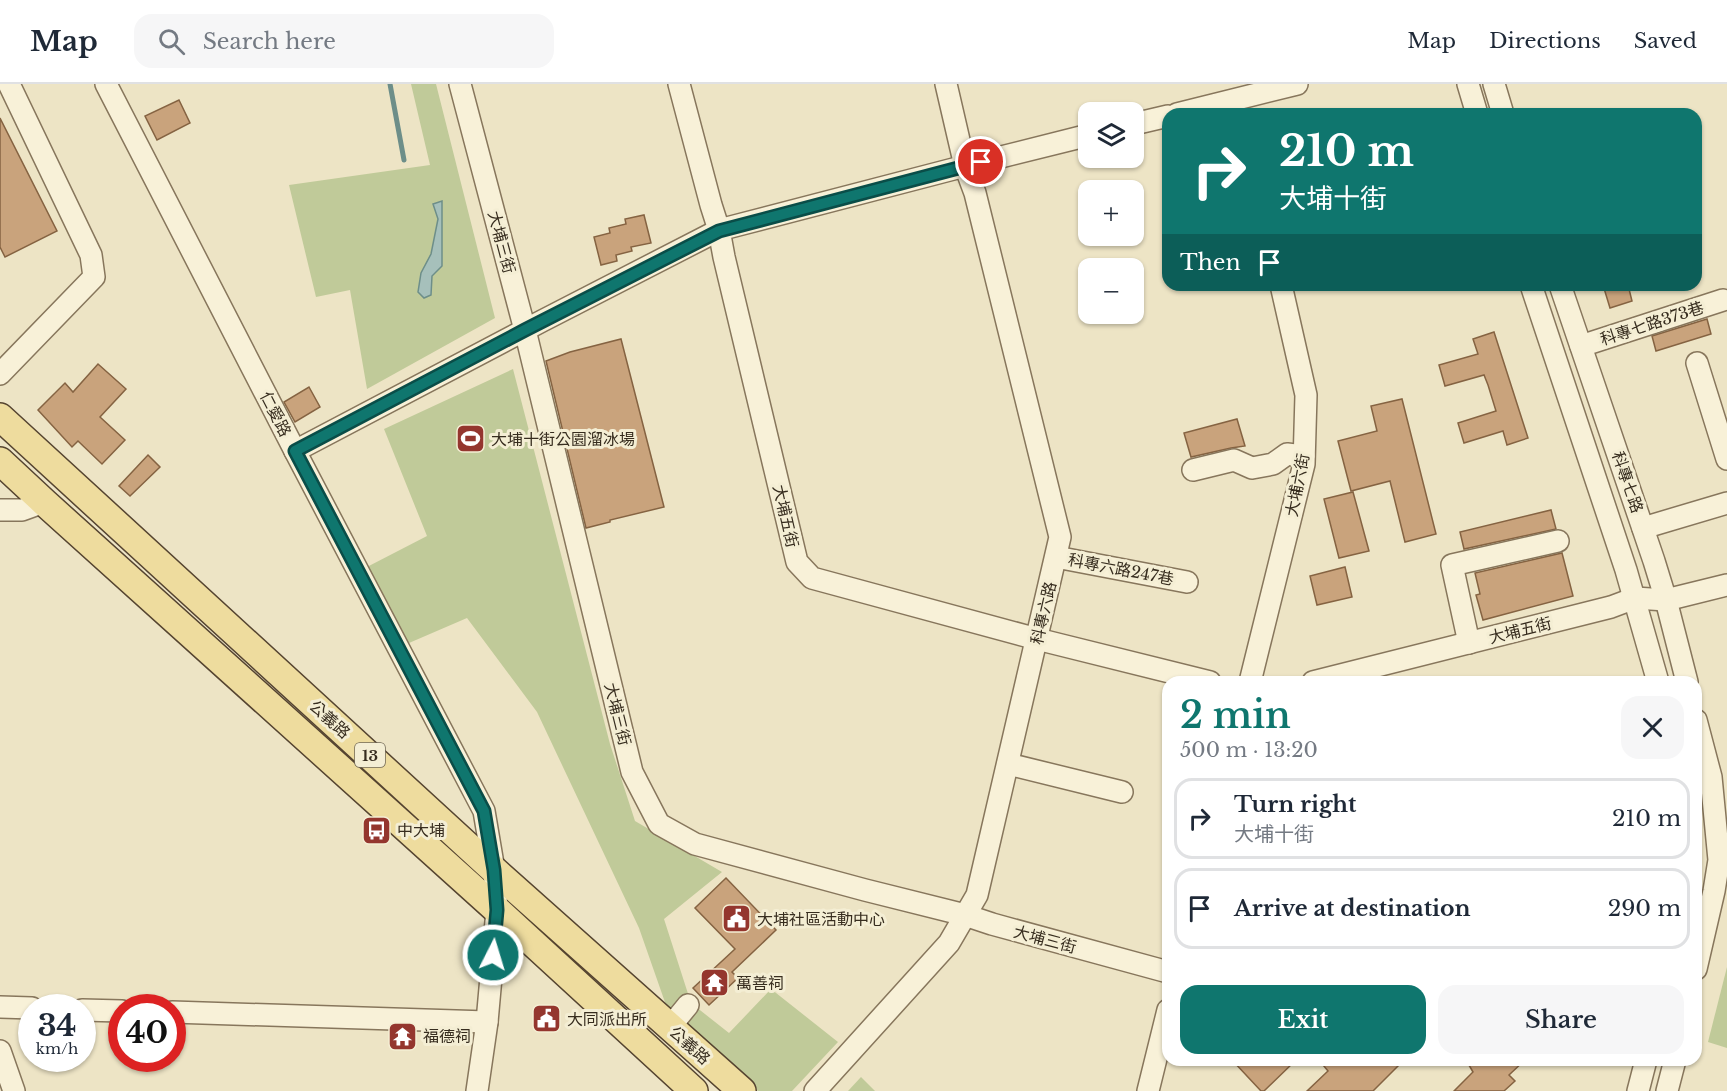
<!DOCTYPE html>
<html lang="en">
<head>
<meta charset="utf-8">
<style>
  :root { --surface:#fff; --page:#f6f6f7; --text:#1f2937; --muted:#747a83; --line:#e0e1e3; --accent:#0f766e }
  body { margin:0; font-family:"Libre Baskerville","Noto Sans TC",serif; background:var(--page); color:var(--text); height:100vh; display:flex; flex-direction:column; font-size:22px; white-space:nowrap }
  * { box-sizing:border-box; margin:0 }
  p { font-size:20px; color:var(--muted) }
  .icon { flex:none; width:33px; height:33px; fill:none; stroke:currentColor; stroke-width:2; stroke-linecap:round; stroke-linejoin:round }
  .map { position:relative; flex:1; overflow:hidden }
  .side { position:absolute; left:1162px; top:592px; width:540px; height:390px; display:flex; flex-direction:column; background:var(--surface); border-radius:18px; box-shadow:0 2px 4px #0004 }
  .side>* { flex:none }
  .hud { position:absolute; left:1162px; top:24px; width:540px; height:183px; border-radius:18px; box-shadow:0 2px 4px #0004; background:#0f766e; color:#fff; overflow:hidden }
  .tools { position:absolute; left:1078px; top:18px; display:grid; gap:12px }
  .tools a { display:grid; place-items:center; width:66px; height:66px; border-radius:12px; background:var(--surface); box-shadow:0 2px 4px #0004; font-size:30px }
  .speed { position:absolute; left:18px; top:910px; display:flex; gap:12px; font-size:30px; font-weight:700; text-align:center }
  .speed>* { display:grid; place-content:center; width:78px; height:78px; border-radius:50%; background:var(--surface); box-shadow:0 2px 4px #0004; line-height:1 }
  .speed small { font-size:15px; font-weight:400 }
  .speed .limit { border:9px solid #d22; background:#fff; color:#111 }
  .pin { position:absolute; display:grid; place-items:center; width:51px; height:51px; color:#fff; margin:-26px; border:3px solid #fff; border-radius:50%; box-shadow:0 2px 6px #0007 }
  .me { position:absolute; width:66px; margin:-33px; rotate:5deg; stroke-linejoin:round; filter:drop-shadow(0 0 4px #0008) }
  .turn { display:flex; align-items:center; gap:21px; height:126px; padding:0 18px; font-size:27px }
  .turn .icon { width:78px; height:78px; stroke-width:2.5 }
  .turn b { display:block; font-size:42px; line-height:51px }
  .then { display:flex; align-items:center; height:57px; padding:0 18px; background:#0003; gap:12px; font-size:22px }
  .round { display:grid; place-items:center; flex:none; width:63px; height:63px; border-radius:18px; background:var(--page) }
  .headline { display:flex; align-items:center; justify-content:space-between; height:102px; padding:0 18px }
  h1 { font-size:36px; font-weight:600; line-height:45px; color:var(--accent) }
  .cta { display:flex; gap:12px; margin-top:auto; padding:12px 18px }
  .cta a { flex:1; height:69px; border-radius:18px; background:var(--accent); color:#fff; font-size:24px; font-weight:600; line-height:69px; text-align:center }
  .cta a+a { background:var(--page); color:var(--text) }
  ul { padding:0; list-style:none }
  li { display:flex; align-items:center; gap:18px; height:81px; margin:0 12px 9px; padding:0 6px; border:3px solid var(--line); border-radius:18px }
  li div { flex:1 }
  li b { display:block; font-size:22px }
  li em { font-style:normal }
  header { display:flex; align-items:center; gap:36px; box-sizing:border-box; height:84px; padding:0 30px; background:var(--surface); border-bottom:2px solid var(--line) }
  header strong { font-size:28px }
  nav { display:flex; gap:33px; margin-inline-start:auto; font-size:21px }
  .search { width:420px; height:54px; background:var(--page); display:flex; align-items:center; gap:15px; box-sizing:border-box; padding:0 21px; border-radius:18px; color:var(--muted); font-size:22px }
  .map>svg:first-child { display:block }
  .green { fill:#c0ca99 }
  .water { fill:#a6c0bb; stroke:#6d8e89; stroke-width:1.5 }
  .lines { fill:none; stroke-linecap:round; stroke-linejoin:round }
  .stream { stroke:#6d8e89; stroke-width:5 }
  .building { fill:#c9a37c; stroke:#856342; stroke-width:1.5 }
  .minor-casing { stroke:#87765c; stroke-width:24 }
  .major-casing { stroke:#554430; stroke-width:30 }
  .minor { stroke:#f8f1d8; stroke-width:21 }
  .major { stroke:#eedc9e; stroke-width:27 }
  .route-casing { stroke:#0a4d48; stroke-width:15 }
  .route { stroke:#0f766e; stroke-width:10 }
  .labels { text-anchor:middle; dominant-baseline:central; stroke-width:6; stroke-linejoin:round; paint-order:stroke }
  .shield { fill:#f4eed4; stroke:#706755; stroke-width:1.5 }
  .shield-label { font-size:15px; font-weight:bold; fill:#372d1f }
  .street-label { font-size:16px; fill:#372d1f; stroke:#f4eed4 }
  .poi-label { font-size:16px; fill:#372d1f; stroke:#f4eed4; text-anchor:start }
</style>
</head>
<body>
<header>
<strong>Map</strong>
<div class="search"><svg class="icon" aria-label="search" viewBox="0 0 24 24"><circle cx="10" cy="10" r="6"/><path d="M15 15l6 6"/></svg>Search here</div>
<nav><a>Map</a><a>Directions</a><a>Saved</a></nav>
</header>
<div class="map">
<svg width="1727" height="1007" viewBox="0 0 1727 1007">
  <rect width="100%" height="100%" fill="#ede4c5"/>
  <g class="green">
    <polygon points="411,0 436,0 495,234 367,305 350,206 316,213 289,101 430,81"/>
    <polygon points="513,285 610,660 635,737 722,788 664,835 691,919 729,949 771,905 838,958 792,1007 758,1007 667,924 639,844 537,628 467,534 409,559 365,484 427,452 384,345"/>
    <polygon points="1727,883 1727,964 1708,958"/>
    <polygon points="861,993 875,1007 848,1007"/>
  </g>
  <polygon class="water" points="442,117 442,182 432,192 431,211 424,214 418,208 421,189 431,170 438,135 433,120"/>
  <g class="lines">
    <polyline class="stream" points="390,0 404,76"/>
  </g>
  <g class="building">
    <polygon points="179,16 190,39 157,56 145,32"/>
    <polygon points="0,34 57,147 5,173 0,163"/>
    <polygon points="644,131 651,159 631,163 632,167 616,171 617,177 601,181 594,153 610,149 609,144 626,140 625,135"/>
    <polygon points="1603,201 1628,201 1632,217 1610,224"/>
    <polygon points="1707,235 1711,250 1656,267 1652,252"/>
    <polygon points="1494,248 1528,354 1507,361 1503,347 1464,359 1458,339 1496,327 1488,301 1484,291 1445,302 1439,281 1478,270 1473,255"/>
    <polygon points="621,255 664,423 610,436 610,438 586,444 546,277 570,268"/>
    <polygon points="98,280 126,305 100,333 125,356 102,380 78,357 72,363 38,326 65,299 73,308"/>
    <polygon points="309,303 320,323 295,338 284,318"/>
    <polygon points="1402,315 1436,450 1405,458 1390,397 1351,407 1338,357 1377,347 1371,322"/>
    <polygon points="1237,335 1245,362 1231,364 1191,373 1184,349"/>
    <polygon points="148,371 160,383 130,412 119,402"/>
    <polygon points="1353,408 1369,467 1339,474 1324,415"/>
    <polygon points="1551,426 1556,445 1464,465 1460,448"/>
    <polygon points="1562,469 1573,512 1483,536 1476,511 1480,510 1475,489"/>
    <polygon points="1345,483 1352,513 1317,521 1310,492"/>
    <polygon points="726,794 776,846 732,888 738,894 709,921 693,904 735,865 695,824"/>
    <polygon points="1232,976 1296,976 1264,1007 1261,1007"/>
    <polygon points="1319,976 1404,976 1373,1007 1307,1007 1328,987"/>
    <polygon points="1466,976 1525,976 1509,991 1515,997 1504,1007 1454,1007 1473,988"/>
  </g>
  <g class="lines">
    <defs>
      <g id="minor">
        <polyline points="106,0 295,367 484,727 494,786 497,826 487,938 477,1007"/>
        <polyline points="460,0 525,246 632,688 659,740 695,760 865,806 965,831 992,840 1168,888"/>
        <polyline points="679,0 711,121 719,146 724,173 797,478 812,494 1037,555 1210,598"/>
        <polyline points="1468,0 1477,30"/>
        <polyline points="1494,0 1503,30"/>
        <polyline points="1177,30 1297,0"/>
        <polyline points="1134,40 1168,32"/>
        <polyline points="1531,201 1626,486 1658,598"/>
        <polyline points="1560,201 1654,477 1666,516 1687,598"/>
        <polyline points="1581,262 1723,216"/>
        <polyline points="1697,279 1727,375"/>
        <polyline points="0,290 94,193 91,171 9,0"/>
        <polyline points="295,367 542,237 719,146 965,82 1089,51"/>
        <polyline points="1193,386 1234,376 1252,384 1273,380 1287,370 1304,372"/>
        <polyline points="0,426 22,426 44,418"/>
        <polyline points="1643,444 1727,419"/>
        <polyline points="1056,473 1187,498"/>
        <polyline points="1469,559 1452,481 1558,457"/>
        <polyline points="1250,598 1304,380 1306,311 1281,201"/>
        <polyline points="1313,598 1611,523 1635,514 1666,516 1727,501"/>
        <polyline points="1696,636 1711,693 1719,776 1714,807 1696,885"/>
        <polyline points="1008,680 1122,708"/>
        <polyline points="0,923 32,924"/>
        <polyline points="82,926 122,927"/>
        <polyline points="172,928 487,938"/>
        <polyline points="670,943 688,921"/>
        <polyline points="0,967 14,1007"/>
        <polyline points="815,1007 949,859 977,811 1060,453 975,109 965,82 946,0"/>
        <polyline points="1148,1007 1168,926"/>
        <polyline points="1638,1007 1646,976"/>
        <polyline points="1667,1007 1675,976"/>
      </g>
      <g id="major">
        <polyline points="0,333 494,786 742,1007"/>
        <polyline points="0,377 44,418 497,826 694,1007"/>
      </g>
    </defs>
    <use href="#minor" class="minor-casing"/>
    <use href="#major" class="major-casing"/>
    <use href="#minor" class="minor"/>
    <use href="#major" class="major"/>
  </g>
  <g class="lines">
    <defs>
      <polyline id="route" points="493,871 497,826 494,786 484,727 295,367 525,246 719,147 981,78"/>
    </defs>
    <use href="#route" class="route-casing"/>
    <use href="#route" class="route"/>
  </g>
  <defs>
    <symbol id="stadium-square" viewBox="-11 -11 22 22"><rect x="-9" y="-9" width="18" height="18" rx="4" fill="#94362e" stroke="#f4eed4"/><path d="M0-5a6.5 5 0 1 0 0 10a6.5 5 0 1 0 0-10ZM-3.5-1.8h7v3.6h-7Z" fill="#fff"/></symbol>
    <symbol id="bus-square" viewBox="-11 -11 22 22"><rect x="-9" y="-9" width="18" height="18" rx="4" fill="#94362e" stroke="#f4eed4"/><path d="M-5-6H5V4H4V6H2V4H-2V6H-4V4H-5ZM-3.5-4V0h7V-4ZM-3.5 1.2v1.5H-2V1.2ZM2 1.2v1.5H3.5V1.2Z" fill="#fff"/></symbol>
    <symbol id="civic-square" viewBox="-11 -11 22 22"><rect x="-9" y="-9" width="18" height="18" rx="4" fill="#94362e" stroke="#f4eed4"/><path d="M-.6-6.5H3V-4.5H.6V-3L4-1V1h2V6H-6V1h2V-1L-.6-3ZM-1.2 2.5V6h2.4V2.5Z" fill="#fff"/></symbol>
    <symbol id="temple-square" viewBox="-11 -11 22 22"><rect x="-9" y="-9" width="18" height="18" rx="4" fill="#94362e" stroke="#f4eed4"/><path d="M0-6L5-2H3V0L6.5 2.5H4V6H1.5V3h-3V6H-4V2.5H-6.5L-3 0V-2H-5Z" fill="#fff"/></symbol>
  </defs>
  <g fill-rule="evenodd">
    <use href="#stadium-square" x="454" y="338" width="33" height="33"/>
    <use href="#bus-square" x="360" y="730" width="33" height="33"/>
    <use href="#civic-square" x="720" y="818" width="33" height="33"/>
    <use href="#temple-square" x="698" y="882" width="33" height="33"/>
    <use href="#civic-square" x="530" y="918" width="33" height="33"/>
    <use href="#temple-square" x="386" y="936" width="33" height="33"/>
  </g>
  <g class="labels">
    <rect class="shield" x="355" y="659" width="30" height="24" rx="4.5"/>
    <g class="shield-label">
      <text x="370" y="671">13</text>
    </g>
    <g class="street-label">
      <text transform="translate(502 158) rotate(75)">大埔三街</text>
      <text transform="translate(1652 239) rotate(-18)">科專七路373巷</text>
      <text transform="translate(276 330) rotate(63)">仁愛路</text>
      <text transform="translate(1628 398) rotate(71)">科專七路</text>
      <text transform="translate(1297 401) rotate(-79)">大埔六街</text>
      <text transform="translate(786 432) rotate(77)">大埔五街</text>
      <text transform="translate(1121 485) rotate(11)">科專六路247巷</text>
      <text transform="translate(1043 529) rotate(-77)">科專六路</text>
      <text transform="translate(1520 546) rotate(-14)">大埔五街</text>
      <text transform="translate(618 630) rotate(76)">大埔三街</text>
      <text transform="translate(330 635) rotate(42)">公義路</text>
      <text transform="translate(1045 855) rotate(15)">大埔三街</text>
      <text transform="translate(690 961) rotate(42)">公義路</text>
    </g>
    <g class="poi-label">
      <text x="491" y="355">大埔十街公園溜冰場</text>
      <text x="397" y="746">中大埔</text>
      <text x="757" y="835">大埔社區活動中心</text>
      <text x="736" y="899">萬善祠</text>
      <text x="567" y="935">大同派出所</text>
      <text x="423" y="952">福德祠</text>
    </g>
  </g>
</svg>
<div class="tools">
<a><svg class="icon" aria-label="layers" viewBox="0 0 24 24"><path d="M12 4l9 5-9 5-9-5zM3 14l9 5 9-5"/></svg></a>
<a>+</a>
<a>−</a>
</div>
<div class="speed"><div>34<small>km/h</small></div><div class="limit">40</div></div>
<div class="pin" style="left:981px;top:78px;background:#d93025"><svg class="icon" aria-label="arrive" viewBox="0 0 24 24"><path d="M6 21V4h12l-3 4 3 4H6"/></svg></div>
<svg class="me" style="left:493px;top:871px" viewBox="-20 -20 40 40"><circle r="17" fill="#0f766e" stroke="#fff" stroke-width="3"/><path d="M0-11L8 9 0 5-8 9z" fill="#fff"/></svg>
<div class="hud">
<div class="turn"><svg class="icon" aria-label="right" viewBox="0 0 24 24"><path d="M7 20v-9h11M14 6l5 5-5 5"/></svg><div><b>210 m</b>大埔十街</div></div>
<div class="then">Then<svg class="icon" aria-label="arrive" viewBox="0 0 24 24"><path d="M6 21V4h12l-3 4 3 4H6"/></svg></div>
</div>
<section class="side">
<div class="headline"><div><h1>2 min</h1><p>500 m · 13:20</p></div><a class="round"><svg class="icon" aria-label="close" viewBox="0 0 24 24"><path d="M6 6l12 12M18 6L6 18"/></svg></a></div>
<ul>
<li><svg class="icon" aria-label="right" viewBox="0 0 24 24"><path d="M7 20v-9h11M14 6l5 5-5 5"/></svg><div><b>Turn right</b><p>大埔十街</p></div><em>210 m</em></li>
<li><svg class="icon" aria-label="arrive" viewBox="0 0 24 24"><path d="M6 21V4h12l-3 4 3 4H6"/></svg><div><b>Arrive at destination</b></div><em>290 m</em></li>
</ul>
<div class="cta"><a>Exit</a><a>Share</a></div>
</section>
</div>
</body>
</html>
